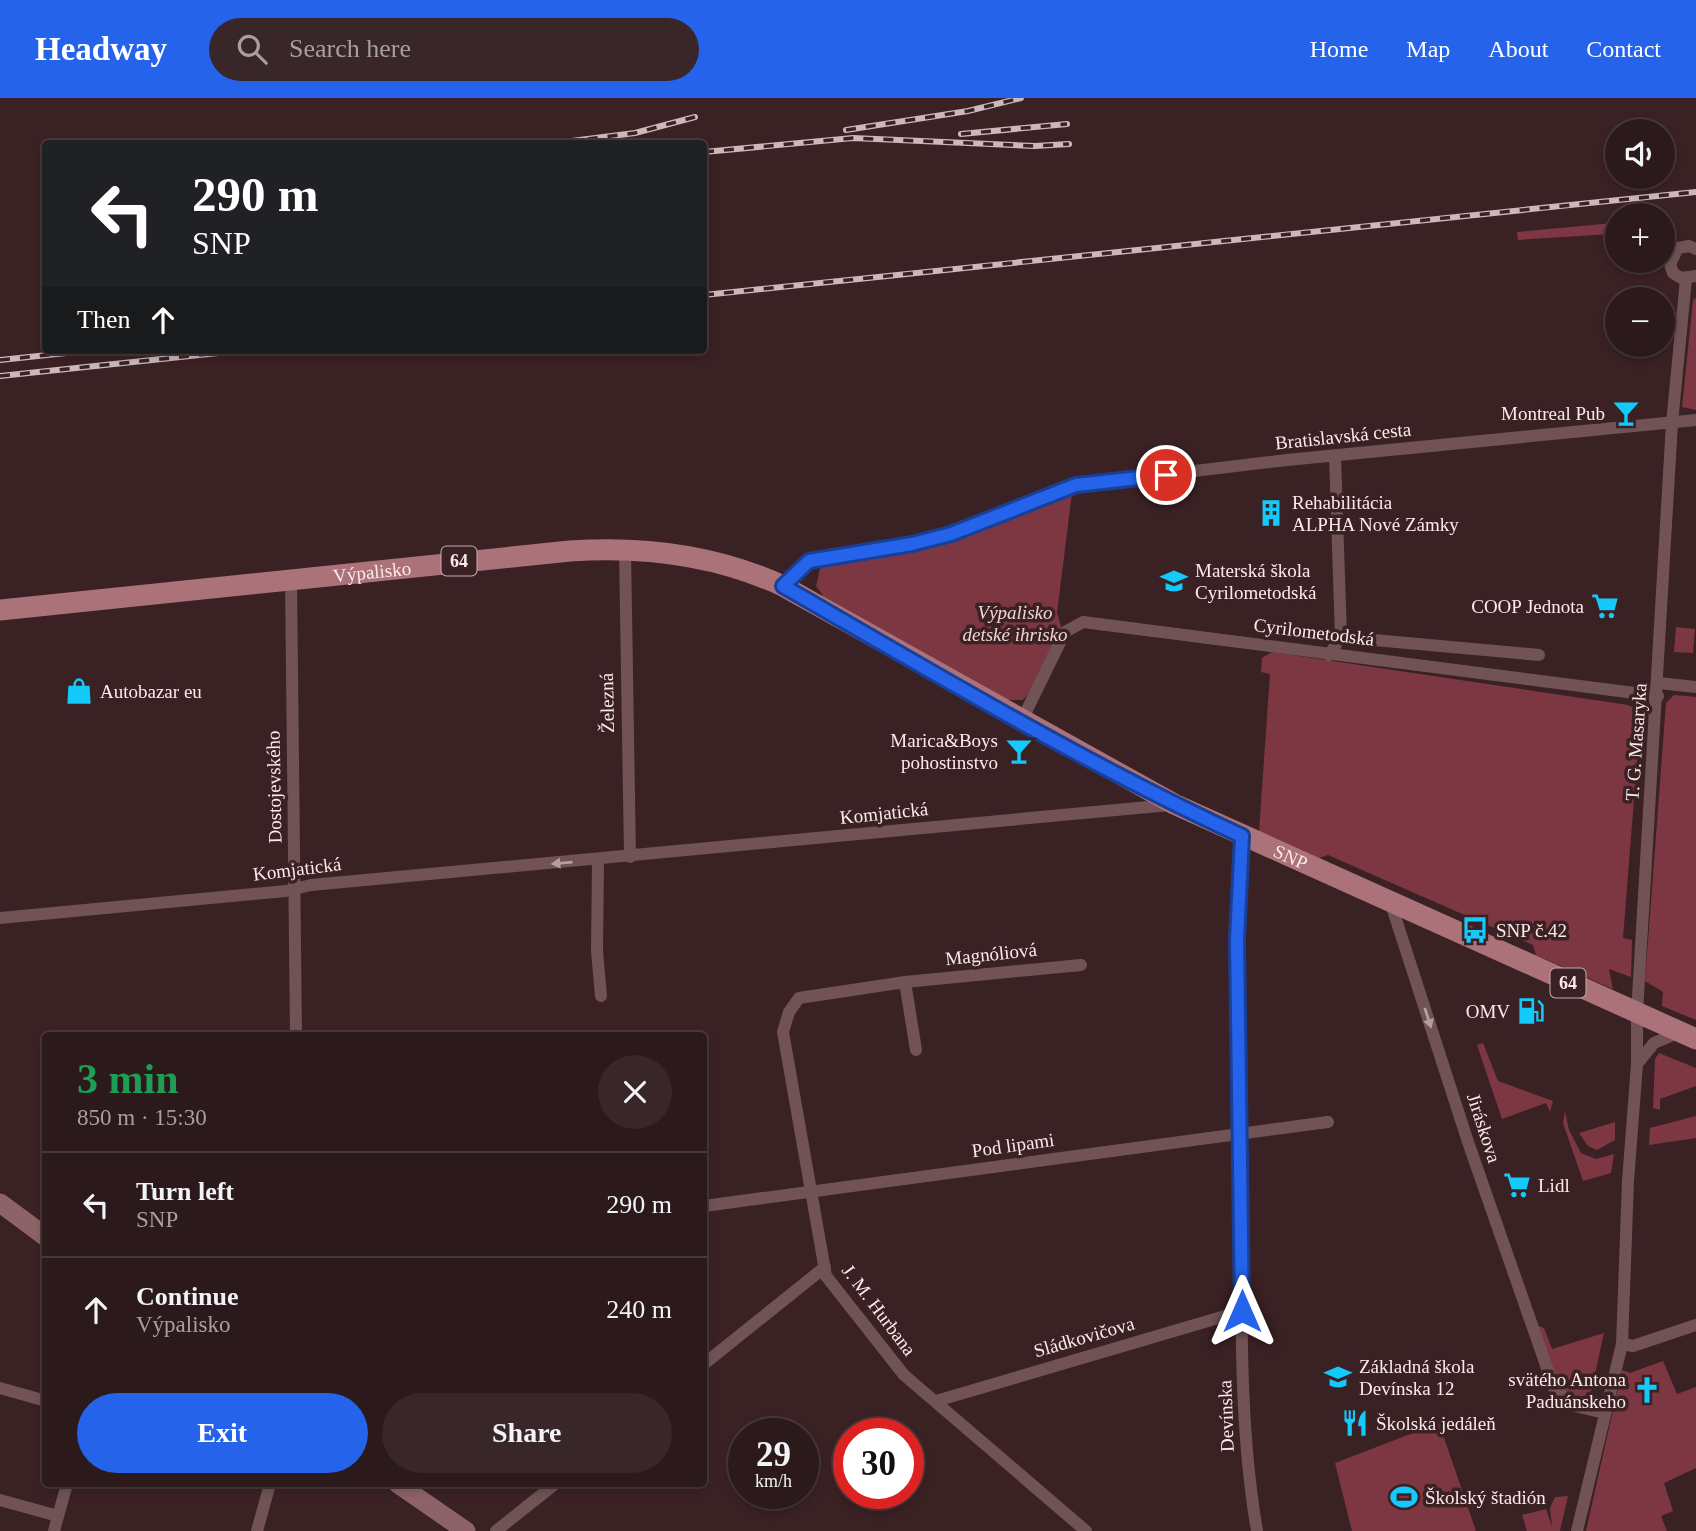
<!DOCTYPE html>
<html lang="en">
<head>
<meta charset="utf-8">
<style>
  :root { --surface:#2c191b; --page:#382628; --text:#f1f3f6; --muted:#a6a0a3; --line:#48383a; --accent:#2563eb }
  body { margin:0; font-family:Georgia,serif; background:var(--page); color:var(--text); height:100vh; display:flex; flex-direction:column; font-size:26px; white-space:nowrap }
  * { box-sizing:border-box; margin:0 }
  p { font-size:23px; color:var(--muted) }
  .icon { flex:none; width:38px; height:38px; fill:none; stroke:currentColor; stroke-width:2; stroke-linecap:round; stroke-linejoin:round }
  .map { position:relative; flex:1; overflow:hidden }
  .panel { position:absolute; left:42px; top:934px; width:665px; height:455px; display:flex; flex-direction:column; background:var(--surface); border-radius:7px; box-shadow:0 4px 10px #0003,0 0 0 2px var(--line) }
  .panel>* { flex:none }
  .banner { position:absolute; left:42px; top:42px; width:665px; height:214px; border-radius:7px; box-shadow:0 4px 10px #0003,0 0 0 2px var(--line); background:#202124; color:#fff; overflow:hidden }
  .fabs { position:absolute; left:1605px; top:21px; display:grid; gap:14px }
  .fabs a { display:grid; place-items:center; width:70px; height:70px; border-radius:50%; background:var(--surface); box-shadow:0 4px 10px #0003,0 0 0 2px var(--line); font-size:35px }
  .speed { position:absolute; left:728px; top:1320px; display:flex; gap:14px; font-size:35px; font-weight:700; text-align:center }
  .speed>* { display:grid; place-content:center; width:91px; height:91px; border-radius:50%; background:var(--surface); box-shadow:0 4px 10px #0003,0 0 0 2px var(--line); line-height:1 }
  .speed small { font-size:18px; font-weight:400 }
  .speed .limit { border:10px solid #d22; background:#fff; color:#111 }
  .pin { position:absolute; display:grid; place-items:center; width:60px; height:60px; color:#fff; margin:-30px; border:4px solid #fff; border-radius:50%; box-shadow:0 2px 7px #0007 }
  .me { position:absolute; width:77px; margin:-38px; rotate:0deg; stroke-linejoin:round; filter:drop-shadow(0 0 5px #0008) }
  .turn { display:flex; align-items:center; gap:24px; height:147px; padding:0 35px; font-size:32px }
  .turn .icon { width:91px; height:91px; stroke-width:2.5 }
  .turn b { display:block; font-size:49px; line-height:60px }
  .then { display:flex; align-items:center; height:66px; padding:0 35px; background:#0003; gap:14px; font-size:26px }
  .round { display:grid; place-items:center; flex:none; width:74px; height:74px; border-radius:37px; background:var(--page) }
  .head { display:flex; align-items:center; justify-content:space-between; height:119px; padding:0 35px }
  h1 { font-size:42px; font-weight:700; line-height:52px; color:#1e9e55 }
  .action { display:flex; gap:14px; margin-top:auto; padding:14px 35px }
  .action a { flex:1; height:80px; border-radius:42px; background:var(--accent); color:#fff; font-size:28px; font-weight:700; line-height:80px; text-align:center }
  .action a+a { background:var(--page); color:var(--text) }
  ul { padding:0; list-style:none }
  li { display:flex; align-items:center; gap:21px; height:105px; padding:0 35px; border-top:2px solid var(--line) }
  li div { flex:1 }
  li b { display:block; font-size:26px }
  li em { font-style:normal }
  header { display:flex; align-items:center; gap:42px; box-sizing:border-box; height:98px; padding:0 35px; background:var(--accent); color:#fff }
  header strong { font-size:33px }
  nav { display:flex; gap:38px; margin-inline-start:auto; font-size:24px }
  .search { width:490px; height:63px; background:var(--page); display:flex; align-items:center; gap:18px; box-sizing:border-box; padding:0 24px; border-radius:38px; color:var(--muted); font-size:26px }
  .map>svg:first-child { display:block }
  .green { fill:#7d3743 }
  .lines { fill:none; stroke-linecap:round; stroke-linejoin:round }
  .minor { stroke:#715356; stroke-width:12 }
  .secondary { stroke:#8e6367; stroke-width:19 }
  .primary { stroke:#ab7279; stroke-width:21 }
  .rail-casing { stroke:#ccb8ba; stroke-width:6 }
  .rail { stroke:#3a2124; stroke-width:3.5; stroke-dasharray:10; stroke-linecap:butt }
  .oneway { fill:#b69ea0 }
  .route-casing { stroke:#184099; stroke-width:18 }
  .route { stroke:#2563eb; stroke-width:12 }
  .labels { text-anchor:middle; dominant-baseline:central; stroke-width:7; stroke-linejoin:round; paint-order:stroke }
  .shield { fill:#3a2124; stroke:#c2aeaf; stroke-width:2 }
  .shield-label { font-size:18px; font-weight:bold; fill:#fceaeb }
  .poi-label { font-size:19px; fill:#fceaeb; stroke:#3a2124; text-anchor:start }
  .street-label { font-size:19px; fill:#fceaeb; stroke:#3a2124 }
  .park-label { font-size:19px; font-style:italic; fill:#f0d5d7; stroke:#3a2124 }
</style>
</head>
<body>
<header>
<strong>Headway</strong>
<div class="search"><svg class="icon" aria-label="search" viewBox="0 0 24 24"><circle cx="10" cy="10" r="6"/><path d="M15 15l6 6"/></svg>Search here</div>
<nav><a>Home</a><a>Map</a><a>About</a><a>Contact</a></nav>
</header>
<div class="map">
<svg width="1696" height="1433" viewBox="0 0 1696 1433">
  <rect width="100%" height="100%" fill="#3a2124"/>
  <g class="green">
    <polygon points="1614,125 1617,151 1613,152 1611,136 1518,142 1517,134"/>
    <polygon points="1696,200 1696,312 1682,309 1693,202"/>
    <polygon points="1072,395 1057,515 1061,528 1032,591 1023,602 1006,602 824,499 816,488 820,471 830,464 917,452 943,445"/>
    <polygon points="1676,529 1695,531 1693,555 1674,554"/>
    <polygon points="1272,554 1628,607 1641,613 1623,840 1632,842 1631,879 1609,871 1613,891 1536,857 1533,847 1328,757 1319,760 1259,733 1270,576 1261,574 1262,560"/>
    <polygon points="1674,597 1696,599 1696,922 1662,908 1663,894 1645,883 1666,605"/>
    <polygon points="1483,945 1498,983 1553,1003 1550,1014 1546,1005 1502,1021 1477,947"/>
    <polygon points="1659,955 1696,970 1696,988 1660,1001 1660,1012 1653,1010 1655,961"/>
    <polygon points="1565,1013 1569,1032 1581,1055 1596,1061 1614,1056 1611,1075 1583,1083 1563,1025"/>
    <polygon points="1696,1018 1696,1040 1649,1047 1650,1030"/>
    <polygon points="1615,1024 1615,1042 1597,1052 1588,1048 1579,1035"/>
    <path d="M1536,1227L1544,1230L1552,1251L1604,1235L1589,1303C1557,1311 1544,1250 1536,1227Z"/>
    <polygon points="1663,1263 1677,1296 1696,1289 1696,1370 1664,1385 1673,1413 1661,1418 1667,1433 1586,1433 1622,1272 1630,1275"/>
    <polygon points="1439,1325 1476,1433 1352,1433 1335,1365"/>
    <polygon points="1568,1398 1560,1433 1527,1433 1522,1417 1546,1411 1552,1429 1550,1410 1555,1399"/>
  </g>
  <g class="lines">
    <g class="minor">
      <polyline points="1696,151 1689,148 1678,150 1670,166 1673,175 1681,180 1696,178"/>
      <polyline points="625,451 630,759"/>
      <polyline points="291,481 296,938"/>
      <polyline points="783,488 809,463 912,446 951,436 1076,387 1287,362 1696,322"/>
      <polyline points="1341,539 1539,557"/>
      <polyline points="1329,557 1341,539 1335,358"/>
      <polyline points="1659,585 1696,589"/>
      <polyline points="1021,624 1065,534 1083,524 1658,598"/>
      <path d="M1242,738C1237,857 1240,975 1241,1094C1242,1207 1238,1322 1257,1433"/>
      <polyline points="598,762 597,853 601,898"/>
      <polyline points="1391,806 1469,1047 1554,1290 1571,1307 1604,1315"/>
      <polyline points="0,820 286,793 311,787 1170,707"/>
      <polyline points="1081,867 905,884 799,900 789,914 783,934 826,1178 904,1277 1086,1433"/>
      <polyline points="905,884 916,952"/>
      <polyline points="1637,966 1654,945 1680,934"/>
      <polyline points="704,1108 1328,1024"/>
      <polyline points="1622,1246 1633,1248 1696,1227"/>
      <polyline points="704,1266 825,1169"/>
      <polyline points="0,1290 46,1303"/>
      <polyline points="936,1303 1242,1213"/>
      <polyline points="0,1402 58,1418"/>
      <polyline points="54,1433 67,1386"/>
      <polyline points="257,1433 270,1386"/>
      <polyline points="496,1433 555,1386"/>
      <polyline points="1577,1433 1622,1246 1628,1083 1637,966 1637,915 1672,325 1686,181"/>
    </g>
    <g class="secondary">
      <polyline points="0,1105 46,1139"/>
      <polyline points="398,1386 466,1433"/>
    </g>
    <path class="primary" id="s1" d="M0,512L570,453C643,448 716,457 783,488L1174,706L1696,941"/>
    <defs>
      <g id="rail">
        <polyline points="846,32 968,13 1021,0"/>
        <polyline points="961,36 1067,26"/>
        <polyline points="548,46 635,35 695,19"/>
        <polyline points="704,54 853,40 1035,48 1069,46"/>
        <polyline points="704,197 1696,94"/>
        <polyline points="0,262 95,252"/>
        <polyline points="0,278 247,252"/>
      </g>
    </defs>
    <use href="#rail" class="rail-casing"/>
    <use href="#rail" class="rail"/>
  </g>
  <defs><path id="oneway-solid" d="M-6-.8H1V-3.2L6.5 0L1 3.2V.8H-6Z" transform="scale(1.75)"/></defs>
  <g class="oneway">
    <use href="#oneway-solid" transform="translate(562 765) rotate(175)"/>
    <use href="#oneway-solid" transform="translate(1428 920) rotate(72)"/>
  </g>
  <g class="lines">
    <defs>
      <path id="route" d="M1166,377L1076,387L951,436L912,446L809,463L783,488C934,575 1084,665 1242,738L1237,842L1242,1213"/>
    </defs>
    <use href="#route" class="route-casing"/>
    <use href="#route" class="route"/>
  </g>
  <defs>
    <symbol id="bar-bare" viewBox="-9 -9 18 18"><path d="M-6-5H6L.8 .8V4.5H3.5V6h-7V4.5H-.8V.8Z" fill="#14cafb" stroke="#3a2124" stroke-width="2.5" paint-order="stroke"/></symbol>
    <symbol id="building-bare" viewBox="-9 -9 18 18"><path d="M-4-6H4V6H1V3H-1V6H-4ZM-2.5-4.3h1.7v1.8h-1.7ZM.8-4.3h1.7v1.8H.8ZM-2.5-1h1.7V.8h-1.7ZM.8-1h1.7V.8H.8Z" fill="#14cafb" stroke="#3a2124" stroke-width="2.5" paint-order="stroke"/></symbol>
    <symbol id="school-bare" viewBox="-9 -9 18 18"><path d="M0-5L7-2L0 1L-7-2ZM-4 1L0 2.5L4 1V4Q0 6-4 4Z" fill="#14cafb" stroke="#3a2124" stroke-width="2.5" paint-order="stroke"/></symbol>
    <symbol id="supermarket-bare" viewBox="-9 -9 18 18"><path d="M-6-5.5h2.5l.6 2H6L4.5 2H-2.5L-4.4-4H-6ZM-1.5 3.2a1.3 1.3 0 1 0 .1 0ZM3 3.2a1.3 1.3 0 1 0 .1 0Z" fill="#14cafb" stroke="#3a2124" stroke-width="2.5" paint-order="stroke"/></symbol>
    <symbol id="shop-bare" viewBox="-9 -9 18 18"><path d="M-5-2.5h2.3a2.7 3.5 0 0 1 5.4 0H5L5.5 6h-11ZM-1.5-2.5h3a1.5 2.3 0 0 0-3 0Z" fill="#14cafb" stroke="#3a2124" stroke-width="2.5" paint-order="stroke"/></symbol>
    <symbol id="bus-bare" viewBox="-9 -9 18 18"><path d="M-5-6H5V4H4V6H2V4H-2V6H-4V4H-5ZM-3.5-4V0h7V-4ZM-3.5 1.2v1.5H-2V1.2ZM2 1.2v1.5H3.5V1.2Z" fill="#14cafb" stroke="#3a2124" stroke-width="2.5" paint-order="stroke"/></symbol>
    <symbol id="fuel-bare" viewBox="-9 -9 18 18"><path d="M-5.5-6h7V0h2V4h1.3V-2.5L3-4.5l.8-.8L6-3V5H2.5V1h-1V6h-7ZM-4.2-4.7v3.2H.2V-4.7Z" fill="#14cafb" stroke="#3a2124" stroke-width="2.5" paint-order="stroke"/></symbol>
    <symbol id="church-bare" viewBox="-9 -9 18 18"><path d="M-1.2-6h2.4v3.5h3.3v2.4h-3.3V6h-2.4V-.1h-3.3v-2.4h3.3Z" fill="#14cafb" stroke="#3a2124" stroke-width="2.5" paint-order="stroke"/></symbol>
    <symbol id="restaurant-bare" viewBox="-9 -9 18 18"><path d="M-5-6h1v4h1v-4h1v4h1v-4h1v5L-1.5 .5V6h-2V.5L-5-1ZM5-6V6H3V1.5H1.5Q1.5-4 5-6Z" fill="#14cafb" stroke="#3a2124" stroke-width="2.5" paint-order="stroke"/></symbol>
    <symbol id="stadium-bare" viewBox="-9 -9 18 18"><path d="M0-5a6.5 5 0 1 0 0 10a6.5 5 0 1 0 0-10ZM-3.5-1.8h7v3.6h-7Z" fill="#14cafb" stroke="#3a2124" stroke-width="2.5" paint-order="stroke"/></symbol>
  </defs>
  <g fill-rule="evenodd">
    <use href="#bar-bare" x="1607" y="296" width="38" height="38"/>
    <use href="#building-bare" x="1252" y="396" width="38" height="38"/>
    <use href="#school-bare" x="1155" y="464" width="38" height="38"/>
    <use href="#supermarket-bare" x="1586" y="489" width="38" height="38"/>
    <use href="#shop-bare" x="60" y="574" width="38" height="38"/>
    <use href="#bar-bare" x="1000" y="634" width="38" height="38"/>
    <use href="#bus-bare" x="1456" y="813" width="38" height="38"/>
    <use href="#fuel-bare" x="1512" y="894" width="38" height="38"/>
    <use href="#supermarket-bare" x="1498" y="1068" width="38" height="38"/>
    <use href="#school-bare" x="1319" y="1260" width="38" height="38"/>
    <use href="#church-bare" x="1628" y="1273" width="38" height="38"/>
    <use href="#restaurant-bare" x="1336" y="1306" width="38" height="38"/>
    <use href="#stadium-bare" x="1385" y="1380" width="38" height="38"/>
  </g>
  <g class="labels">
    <g class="shield">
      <rect x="441.5" y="448.5" width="35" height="29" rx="5"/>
      <rect x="1550.5" y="870.5" width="35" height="29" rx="5"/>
    </g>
    <g class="shield-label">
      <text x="459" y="463">64</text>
      <text x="1568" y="885">64</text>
    </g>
    <g class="poi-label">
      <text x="1605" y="315" text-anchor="end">Montreal Pub</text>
      <text x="1292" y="404">Rehabilitácia<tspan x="1292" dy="22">ALPHA Nové Zámky</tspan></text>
      <text x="1195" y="472">Materská škola<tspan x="1195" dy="22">Cyrilometodská</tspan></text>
      <text x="1584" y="508" text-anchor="end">COOP Jednota</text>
      <text x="100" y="593">Autobazar eu</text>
      <text x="998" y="642" text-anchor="end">Marica&amp;Boys<tspan x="998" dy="22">pohostinstvo</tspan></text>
      <text x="1496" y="832">SNP č.42</text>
      <text x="1510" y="913" text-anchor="end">OMV</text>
      <text x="1538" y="1087">Lidl</text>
      <text x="1359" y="1268">Základná škola<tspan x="1359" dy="22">Devínska 12</tspan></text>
      <text x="1626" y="1281" text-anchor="end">svätého Antona<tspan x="1626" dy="22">Paduánskeho</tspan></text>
      <text x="1376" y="1325">Školská jedáleň</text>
      <text x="1425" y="1399">Školský štadión</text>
    </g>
    <g class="street-label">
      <text transform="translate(1343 338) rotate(-6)">Bratislavská cesta</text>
      <text stroke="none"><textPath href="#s1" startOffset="374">Výpalisko</textPath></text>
      <text transform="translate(1314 534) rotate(7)">Cyrilometodská</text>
      <text transform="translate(607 605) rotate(-91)">Železná</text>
      <text transform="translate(1636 644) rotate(-86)">T. G. Masaryka</text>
      <text transform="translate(274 689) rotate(-91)">Dostojevského</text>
      <text transform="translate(884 715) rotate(-6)">Komjatická</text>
      <text stroke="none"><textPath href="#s1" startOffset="1367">SNP</textPath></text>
      <text transform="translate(297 771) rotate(-7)">Komjatická</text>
      <text transform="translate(991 856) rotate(-6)">Magnóliová</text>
      <text transform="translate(1484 1030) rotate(72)">Jiráskova</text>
      <text transform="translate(1013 1047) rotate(-8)">Pod lipami</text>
      <text transform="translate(879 1212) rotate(53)">J. M. Hurbana</text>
      <text transform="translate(1084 1239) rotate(-16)">Sládkovičova</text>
      <text transform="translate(1226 1318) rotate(-92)">Devínska</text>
    </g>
    <g class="park-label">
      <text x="1015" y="514">Výpalisko<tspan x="1015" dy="22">detské ihrisko</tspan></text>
    </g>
  </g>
</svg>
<div class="fabs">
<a><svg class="icon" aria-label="sound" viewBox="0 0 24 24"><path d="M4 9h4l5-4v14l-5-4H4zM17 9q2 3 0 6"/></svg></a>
<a>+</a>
<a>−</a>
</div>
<div class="speed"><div>29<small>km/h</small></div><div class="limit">30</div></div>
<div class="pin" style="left:1166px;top:377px;background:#d93025"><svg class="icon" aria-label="arrive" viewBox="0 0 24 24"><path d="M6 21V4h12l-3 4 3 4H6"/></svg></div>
<svg class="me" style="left:1242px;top:1213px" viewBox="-20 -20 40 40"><path d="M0-17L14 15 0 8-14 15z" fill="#2563eb" stroke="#fff" stroke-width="4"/></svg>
<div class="banner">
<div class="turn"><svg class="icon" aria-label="left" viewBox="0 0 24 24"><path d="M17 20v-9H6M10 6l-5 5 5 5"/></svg><div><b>290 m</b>SNP</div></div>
<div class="then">Then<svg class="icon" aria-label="ahead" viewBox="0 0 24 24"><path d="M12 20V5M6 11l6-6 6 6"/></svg></div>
</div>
<section class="panel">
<div class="head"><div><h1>3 min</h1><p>850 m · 15:30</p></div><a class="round"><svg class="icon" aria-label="close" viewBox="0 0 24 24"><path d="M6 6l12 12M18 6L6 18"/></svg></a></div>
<ul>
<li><svg class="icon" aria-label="left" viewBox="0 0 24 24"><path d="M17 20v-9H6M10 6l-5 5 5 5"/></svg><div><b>Turn left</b><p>SNP</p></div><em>290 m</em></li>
<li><svg class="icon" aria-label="ahead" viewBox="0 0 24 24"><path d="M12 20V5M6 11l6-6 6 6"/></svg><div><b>Continue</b><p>Výpalisko</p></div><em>240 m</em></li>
</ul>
<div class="action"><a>Exit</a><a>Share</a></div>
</section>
</div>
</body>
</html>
